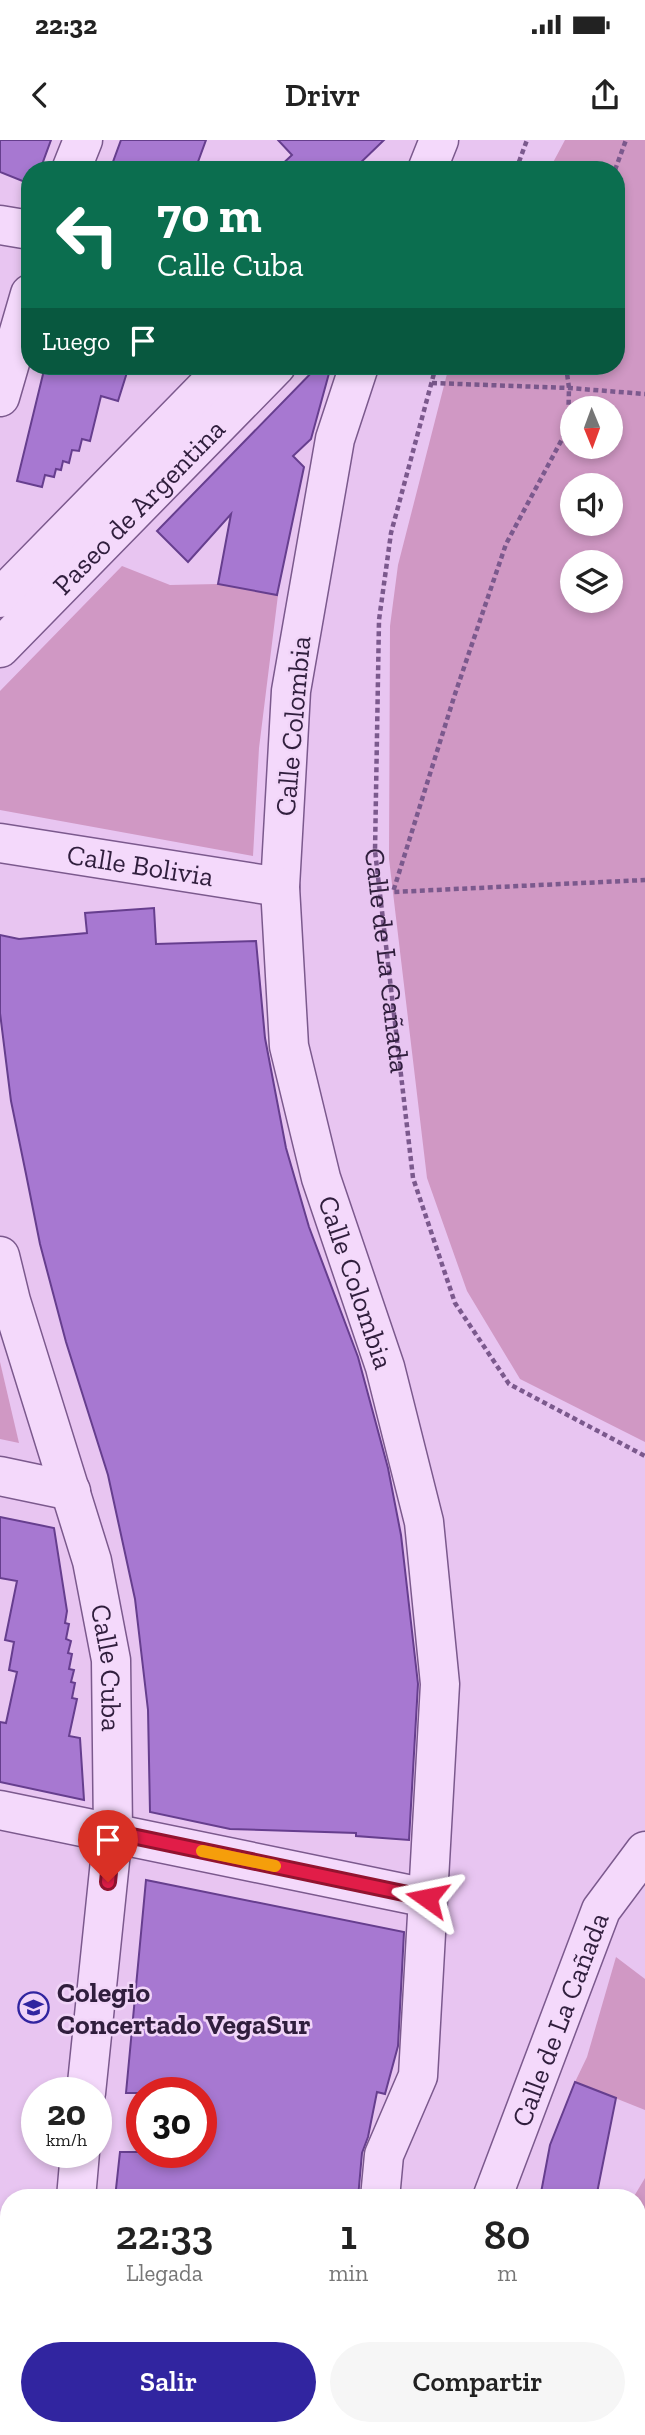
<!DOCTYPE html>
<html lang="es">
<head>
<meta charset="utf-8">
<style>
  :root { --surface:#fff; --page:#f6f6f6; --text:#222; --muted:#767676; --accent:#3125a0 }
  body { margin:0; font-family:"Zilla Slab",serif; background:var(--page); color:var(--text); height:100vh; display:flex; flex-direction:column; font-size:26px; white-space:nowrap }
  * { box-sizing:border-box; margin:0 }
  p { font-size:23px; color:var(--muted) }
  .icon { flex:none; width:38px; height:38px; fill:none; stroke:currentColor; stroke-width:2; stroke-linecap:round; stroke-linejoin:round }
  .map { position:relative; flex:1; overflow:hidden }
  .panel { position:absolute; left:0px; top:2049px; width:646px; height:247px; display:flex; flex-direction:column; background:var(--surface); border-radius:28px 28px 0 0; box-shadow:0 4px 10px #0003 }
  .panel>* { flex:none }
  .top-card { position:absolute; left:21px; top:21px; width:604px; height:214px; border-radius:28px; box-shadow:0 4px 10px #0003; background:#0b6e4f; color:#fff; overflow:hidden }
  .needle { width:46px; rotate:179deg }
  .tools { position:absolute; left:560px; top:256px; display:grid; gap:14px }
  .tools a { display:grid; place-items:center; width:63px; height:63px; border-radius:50%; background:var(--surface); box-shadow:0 4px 10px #0003; font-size:35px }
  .speed { position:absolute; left:21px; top:1937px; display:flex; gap:14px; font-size:35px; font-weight:700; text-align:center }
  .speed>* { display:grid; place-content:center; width:91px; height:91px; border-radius:50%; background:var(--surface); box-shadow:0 4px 10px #0003; line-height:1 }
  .speed small { font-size:18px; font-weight:400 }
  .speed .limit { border:10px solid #d22; background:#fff; color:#111 }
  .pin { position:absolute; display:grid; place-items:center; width:60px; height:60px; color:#fff; margin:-72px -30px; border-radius:50% 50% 50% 0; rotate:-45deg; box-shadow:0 0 7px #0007 }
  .pin .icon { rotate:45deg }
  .me { position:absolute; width:77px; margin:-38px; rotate:282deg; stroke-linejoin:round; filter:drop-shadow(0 0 5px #0008) }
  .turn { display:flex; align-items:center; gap:24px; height:147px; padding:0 21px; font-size:32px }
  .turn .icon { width:91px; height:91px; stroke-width:2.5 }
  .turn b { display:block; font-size:49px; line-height:60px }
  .then { display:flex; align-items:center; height:66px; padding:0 21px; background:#0003; gap:14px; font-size:26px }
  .eta { display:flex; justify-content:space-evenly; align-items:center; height:119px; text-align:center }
  .eta b { font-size:42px; font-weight:600; line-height:49px }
  .action { display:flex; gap:14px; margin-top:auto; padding:14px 21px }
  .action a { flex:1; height:80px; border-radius:42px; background:var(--accent); color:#fff; font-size:28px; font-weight:600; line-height:80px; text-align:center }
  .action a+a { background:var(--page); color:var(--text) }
  .status { display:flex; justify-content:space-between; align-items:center; height:49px; padding:0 35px; background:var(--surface); direction:ltr }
  .status svg { height:19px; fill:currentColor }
  header { display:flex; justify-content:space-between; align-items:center; height:91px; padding:0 21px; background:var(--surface); font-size:32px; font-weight:600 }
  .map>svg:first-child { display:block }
  .green { fill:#d098c4; fill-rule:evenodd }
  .building { fill:#a778d1; stroke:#663e8e; stroke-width:2 }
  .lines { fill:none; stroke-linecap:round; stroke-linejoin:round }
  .street-casing { stroke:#7b598d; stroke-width:41 }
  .path { stroke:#7b598d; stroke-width:4.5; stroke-dasharray:5 3.5; stroke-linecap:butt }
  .street { stroke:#f4d9fb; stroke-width:38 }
  .route-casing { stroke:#92132f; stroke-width:18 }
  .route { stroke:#e11d48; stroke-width:12 }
  .slow { stroke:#f59e0b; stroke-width:12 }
  .labels { text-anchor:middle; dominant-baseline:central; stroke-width:5; stroke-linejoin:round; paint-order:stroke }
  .street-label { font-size:28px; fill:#301e3d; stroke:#f1d5f8 }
  .poi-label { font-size:28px; font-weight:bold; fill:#301e3d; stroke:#f1d5f8; text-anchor:start }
</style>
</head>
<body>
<div class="status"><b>22:32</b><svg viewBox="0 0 49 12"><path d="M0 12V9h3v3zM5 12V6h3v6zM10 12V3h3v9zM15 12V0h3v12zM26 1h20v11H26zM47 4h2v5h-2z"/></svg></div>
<header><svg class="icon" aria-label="back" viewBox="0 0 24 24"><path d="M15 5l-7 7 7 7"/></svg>Drivr<svg class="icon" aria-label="share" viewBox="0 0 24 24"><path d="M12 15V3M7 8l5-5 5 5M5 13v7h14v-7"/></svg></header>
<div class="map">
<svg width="645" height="2295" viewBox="0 0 645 2295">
  <rect width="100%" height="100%" fill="#e8c5f1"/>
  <g class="green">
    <path d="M565,0H645V1302L520,1239L467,1151L427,1038L389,719L390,486L398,425L449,226H616V30H549ZM572,268H611V306H572ZM572,345H611V383H572ZM572,422H611V460H572Z"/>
    <polygon points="122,426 170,445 218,444 278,455 259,608 253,716 0,670 0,551"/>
    <polygon points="0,1222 19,1303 0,1299"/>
    <polygon points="616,1817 645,1839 645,1970 575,1942 587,1917"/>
    <polygon points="645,2038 645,2234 637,2260 637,2058 633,2058"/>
    <polygon points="0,2155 9,2158 9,2287 26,2287 25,2295 0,2295"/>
    <polygon points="576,2287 632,2287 631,2295 577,2295"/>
  </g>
  <g class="building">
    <polygon points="0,0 51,0 40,30 30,30 30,44 0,32"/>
    <polygon points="121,0 206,0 195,30 110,30"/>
    <polygon points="278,0 384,0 353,30 276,30 292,15"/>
    <polygon points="45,226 129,226 118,261 101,256 90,301 82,299 79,311 72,310 69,323 63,321 61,330 56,329 54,337 45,335 42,347 17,341"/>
    <polygon points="318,226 331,226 311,299 293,316 304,327 277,455 218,444 231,374 188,422 157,391"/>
    <polygon points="154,768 156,804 256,801 265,898 286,1008 309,1087 358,1217 388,1328 401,1395 418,1544 409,1700 356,1696 356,1693 230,1689 150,1672 148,1570 135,1459 108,1335 66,1202 40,1104 26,1034 11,961 0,873 0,795 19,799 87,793 85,773"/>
    <polygon points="0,1377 54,1388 67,1471 65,1483 69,1484 66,1499 71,1501 68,1513 72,1514 69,1529 74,1530 71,1542 75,1543 72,1558 77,1559 69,1596 80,1598 84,1660 0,1642 0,1582 6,1583 17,1532 9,1530 14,1502 5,1500 17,1441 0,1438"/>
    <polygon points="146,1740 404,1792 398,1906 385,1954 377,1952 368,1997 362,2013 358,2058 115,2058 120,2012 201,2012 201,1953 126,1953"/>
    <polygon points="575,1942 616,1958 596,2058 540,2058 550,2005"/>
  </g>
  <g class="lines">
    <defs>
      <g id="street">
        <polyline points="71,30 83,0"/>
        <polyline points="427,30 439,0"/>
        <polyline points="0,85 30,90"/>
        <path id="s2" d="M359,226L335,299L291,551L280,747L289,906L321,1038L385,1227L424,1382L440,1544L418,1936L384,2015L380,2058"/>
        <polyline points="0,257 30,154"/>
        <polyline points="0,458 227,226"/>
        <path id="s3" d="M0,508L276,226"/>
        <path id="s4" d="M0,703L280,747"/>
        <path id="s5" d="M0,1116L11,1161L92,1421L111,1520L113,1692L86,1953"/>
        <polyline points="0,1336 71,1351"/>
        <polyline points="0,1670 427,1758"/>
        <polyline points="76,2058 80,2012"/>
        <path id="s6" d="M492,2058L601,1770L645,1711"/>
        <polyline points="52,2295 53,2287"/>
        <polyline points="362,2295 362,2287"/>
        <polyline points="458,2295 459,2287"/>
        <polyline points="641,2295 645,2281"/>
      </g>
    </defs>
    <use href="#street" class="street-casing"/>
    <g class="path">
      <polyline points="516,30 527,0"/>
      <polyline points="615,30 626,0"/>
      <path id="s1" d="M436,226L391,393L379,480L375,711L413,1038L455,1163L509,1244L645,1316"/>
      <polyline points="566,226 569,248 568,288 506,404 455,554 393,752 645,740"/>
      <polyline points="432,243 569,248 645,254"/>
    </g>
    <use href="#street" class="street"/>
  </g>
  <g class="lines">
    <defs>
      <polyline id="route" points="108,1742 113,1692 427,1758"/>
    </defs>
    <use href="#route" class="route-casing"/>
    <use href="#route" class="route"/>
    <polyline class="slow" points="202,1711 275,1726"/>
  </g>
  <defs>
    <symbol id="school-ring" viewBox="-11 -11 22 22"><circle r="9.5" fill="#f1d5f8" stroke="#3125a0" stroke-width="1.5"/><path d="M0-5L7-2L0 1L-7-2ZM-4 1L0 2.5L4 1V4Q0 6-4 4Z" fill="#3125a0"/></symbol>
  </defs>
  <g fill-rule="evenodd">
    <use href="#school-ring" x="16" y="1850" width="35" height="35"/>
  </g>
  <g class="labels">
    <g class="street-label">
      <text stroke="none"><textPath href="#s3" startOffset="198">Paseo de Argentina</textPath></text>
      <text transform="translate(293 586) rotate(-85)">Calle Colombia</text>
      <text stroke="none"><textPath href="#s4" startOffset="142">Calle Bolivia</textPath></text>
      <text stroke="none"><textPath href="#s1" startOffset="602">Calle de La Cañada</textPath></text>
      <text stroke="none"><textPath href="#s2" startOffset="934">Calle Colombia</textPath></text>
      <text stroke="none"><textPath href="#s5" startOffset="427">Calle Cuba</textPath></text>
      <text stroke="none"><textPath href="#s6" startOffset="191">Calle de La Cañada</textPath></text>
    </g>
    <g class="poi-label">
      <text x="57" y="1852">Colegio<tspan x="57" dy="32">Concertado VegaSur</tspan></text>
    </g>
  </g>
</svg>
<div class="tools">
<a><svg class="needle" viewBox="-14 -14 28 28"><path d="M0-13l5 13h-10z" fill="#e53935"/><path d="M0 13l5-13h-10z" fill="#767676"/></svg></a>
<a><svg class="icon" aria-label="sound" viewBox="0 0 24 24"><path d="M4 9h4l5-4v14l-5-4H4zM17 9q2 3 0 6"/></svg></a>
<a><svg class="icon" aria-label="layers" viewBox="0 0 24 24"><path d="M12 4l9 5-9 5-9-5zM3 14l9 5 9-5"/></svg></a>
</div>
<div class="speed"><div>20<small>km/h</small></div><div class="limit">30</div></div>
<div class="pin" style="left:108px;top:1742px;background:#d93025"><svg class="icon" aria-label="arrive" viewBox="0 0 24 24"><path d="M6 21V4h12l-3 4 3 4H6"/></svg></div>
<svg class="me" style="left:427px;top:1758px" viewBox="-20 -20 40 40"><path d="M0-17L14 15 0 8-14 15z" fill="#e11d48" stroke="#fff" stroke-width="4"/></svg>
<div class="top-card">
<div class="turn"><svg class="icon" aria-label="left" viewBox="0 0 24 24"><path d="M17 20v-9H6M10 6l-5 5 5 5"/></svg><div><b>70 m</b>Calle Cuba</div></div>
<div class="then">Luego<svg class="icon" aria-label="arrive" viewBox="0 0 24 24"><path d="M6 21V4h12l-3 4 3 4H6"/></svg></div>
</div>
<section class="panel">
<div class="eta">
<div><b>22:33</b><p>Llegada</p></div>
<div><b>1</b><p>min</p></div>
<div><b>80</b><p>m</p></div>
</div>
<div class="action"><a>Salir</a><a>Compartir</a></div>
</section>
</div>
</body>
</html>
